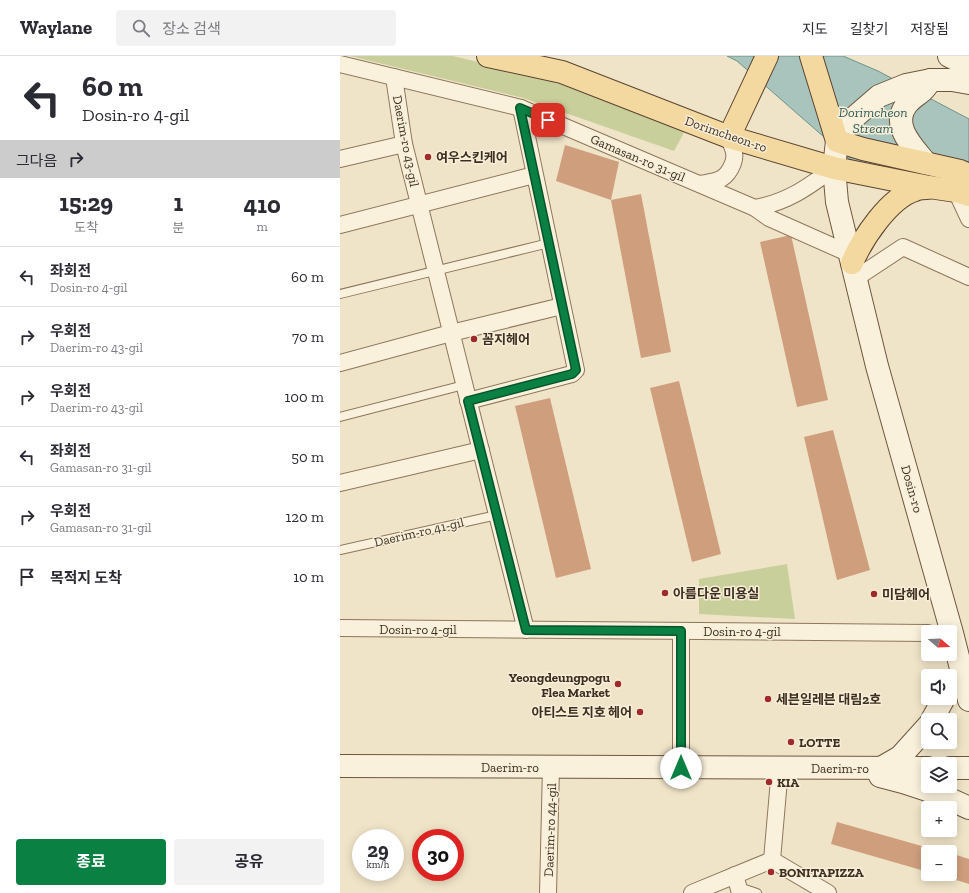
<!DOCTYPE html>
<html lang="ko">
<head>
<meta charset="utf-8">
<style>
  :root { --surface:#fff; --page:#f2f2f3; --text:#2b2b33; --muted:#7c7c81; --line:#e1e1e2; --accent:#0b8043 }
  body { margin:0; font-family:"Zilla Slab","Noto Sans KR",serif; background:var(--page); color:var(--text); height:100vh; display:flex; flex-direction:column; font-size:15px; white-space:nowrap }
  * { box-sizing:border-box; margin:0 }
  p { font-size:13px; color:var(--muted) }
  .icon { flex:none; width:22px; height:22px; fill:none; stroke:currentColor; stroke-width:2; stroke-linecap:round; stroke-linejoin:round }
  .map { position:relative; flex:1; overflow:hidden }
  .sheet { display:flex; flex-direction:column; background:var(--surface); width:340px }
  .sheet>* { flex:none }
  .hud { background:#fff; color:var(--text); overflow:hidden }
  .needle { width:26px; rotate:109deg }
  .buttons { position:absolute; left:581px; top:569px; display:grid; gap:8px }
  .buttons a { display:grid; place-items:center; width:36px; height:36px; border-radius:4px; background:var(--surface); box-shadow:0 2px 10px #0003; font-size:20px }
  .speed { position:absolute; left:12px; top:773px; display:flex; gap:8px; font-size:20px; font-weight:700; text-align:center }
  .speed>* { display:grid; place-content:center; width:52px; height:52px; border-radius:50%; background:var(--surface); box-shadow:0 2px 10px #0003; line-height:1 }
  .speed small { font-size:10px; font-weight:400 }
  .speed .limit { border:6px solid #d22; background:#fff; color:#111 }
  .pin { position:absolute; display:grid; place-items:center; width:34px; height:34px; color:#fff; margin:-17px; border-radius:8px; box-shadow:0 2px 6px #0006 }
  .me { position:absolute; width:44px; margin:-22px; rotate:0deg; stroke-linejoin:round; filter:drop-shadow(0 0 3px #0008) }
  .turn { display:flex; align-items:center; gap:14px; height:84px; padding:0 16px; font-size:18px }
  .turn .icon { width:52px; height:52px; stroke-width:2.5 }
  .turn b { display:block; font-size:28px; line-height:34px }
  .then { display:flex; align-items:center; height:38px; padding:0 16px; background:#0003; gap:8px; font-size:15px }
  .eta { display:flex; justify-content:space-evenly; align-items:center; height:68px; text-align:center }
  .eta b { font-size:24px; font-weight:700; line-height:28px }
  .button { display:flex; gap:8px; margin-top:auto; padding:8px 16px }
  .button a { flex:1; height:46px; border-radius:4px; background:var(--accent); color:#fff; font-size:16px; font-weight:700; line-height:46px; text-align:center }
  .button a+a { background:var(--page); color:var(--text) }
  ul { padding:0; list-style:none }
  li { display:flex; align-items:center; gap:12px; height:60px; padding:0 16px; border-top:1px solid var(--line) }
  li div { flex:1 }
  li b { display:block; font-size:15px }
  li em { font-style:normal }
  header { display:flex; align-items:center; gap:24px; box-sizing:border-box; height:56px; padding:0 20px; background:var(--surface); border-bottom:1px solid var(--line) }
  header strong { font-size:19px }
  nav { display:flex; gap:22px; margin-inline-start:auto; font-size:14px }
  .search { width:280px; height:36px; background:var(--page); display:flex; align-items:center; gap:10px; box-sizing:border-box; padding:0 14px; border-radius:4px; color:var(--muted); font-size:15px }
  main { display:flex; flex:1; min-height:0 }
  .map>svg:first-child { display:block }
  .green { fill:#c9cf9b }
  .water { fill:#a9c4bc; stroke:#6f938a }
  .building { fill:#cf9f7d }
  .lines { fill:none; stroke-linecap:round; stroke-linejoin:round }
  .lane-casing { stroke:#8d765c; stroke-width:10 }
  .street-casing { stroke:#8d765c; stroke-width:18 }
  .secondary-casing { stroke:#6f573f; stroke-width:24 }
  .primary-casing { stroke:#5b4430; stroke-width:24 }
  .lane { stroke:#faf1dc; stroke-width:8 }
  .street { stroke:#faf1dc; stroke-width:16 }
  .secondary { stroke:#faf1dc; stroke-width:22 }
  .primary { stroke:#f3d9a0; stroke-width:22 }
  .route-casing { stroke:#07532c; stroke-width:10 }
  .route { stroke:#0b8043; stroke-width:7 }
  .poi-dot { fill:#9e2a2b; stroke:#f7eed8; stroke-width:1.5 }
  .labels { text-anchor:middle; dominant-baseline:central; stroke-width:3; stroke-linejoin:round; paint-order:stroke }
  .street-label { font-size:13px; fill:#3d2e20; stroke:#f7eed8 }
  .poi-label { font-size:13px; font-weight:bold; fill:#3d2e20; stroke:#f7eed8; text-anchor:start }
  .water-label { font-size:14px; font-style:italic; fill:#2f5d5a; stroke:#f7eed8 }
</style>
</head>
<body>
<header>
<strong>Waylane</strong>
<div class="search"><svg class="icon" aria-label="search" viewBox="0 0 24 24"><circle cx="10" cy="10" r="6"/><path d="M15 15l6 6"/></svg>장소 검색</div>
<nav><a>지도</a><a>길찾기</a><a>저장됨</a></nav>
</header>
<main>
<section class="sheet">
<div class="hud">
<div class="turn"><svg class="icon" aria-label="left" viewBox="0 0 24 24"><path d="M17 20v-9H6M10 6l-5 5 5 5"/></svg><div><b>60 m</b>Dosin-ro 4-gil</div></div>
<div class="then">그다음<svg class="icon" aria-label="right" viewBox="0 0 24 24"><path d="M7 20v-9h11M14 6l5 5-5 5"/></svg></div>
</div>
<div class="eta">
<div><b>15:29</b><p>도착</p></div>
<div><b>1</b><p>분</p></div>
<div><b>410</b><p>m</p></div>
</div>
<ul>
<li><svg class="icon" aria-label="left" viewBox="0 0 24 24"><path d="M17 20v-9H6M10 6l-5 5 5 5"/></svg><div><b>좌회전</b><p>Dosin-ro 4-gil</p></div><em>60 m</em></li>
<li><svg class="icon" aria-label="right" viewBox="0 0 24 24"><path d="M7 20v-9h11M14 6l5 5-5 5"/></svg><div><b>우회전</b><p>Daerim-ro 43-gil</p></div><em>70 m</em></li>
<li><svg class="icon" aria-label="right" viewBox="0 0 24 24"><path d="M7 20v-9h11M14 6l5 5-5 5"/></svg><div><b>우회전</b><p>Daerim-ro 43-gil</p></div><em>100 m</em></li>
<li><svg class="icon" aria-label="left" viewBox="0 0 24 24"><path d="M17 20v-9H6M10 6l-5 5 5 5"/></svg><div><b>좌회전</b><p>Gamasan-ro 31-gil</p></div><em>50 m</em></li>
<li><svg class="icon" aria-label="right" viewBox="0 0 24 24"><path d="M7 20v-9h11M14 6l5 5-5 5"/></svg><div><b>우회전</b><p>Gamasan-ro 31-gil</p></div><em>120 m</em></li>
<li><svg class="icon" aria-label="arrive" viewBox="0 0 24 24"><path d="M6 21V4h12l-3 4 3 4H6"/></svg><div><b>목적지 도착</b></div><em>10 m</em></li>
</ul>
<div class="button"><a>종료</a><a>공유</a></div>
</section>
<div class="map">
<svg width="629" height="837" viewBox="0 0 629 837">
  <rect width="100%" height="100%" fill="#f0e4c8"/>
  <g class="green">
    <polygon points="10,0 113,0 163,12 211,25 346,73 334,95 183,42"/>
    <polygon points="447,508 455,563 359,558 359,523"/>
  </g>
  <polygon class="water" points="387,0 503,0 538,15 629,63 629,153 508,102 397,5"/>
  <g class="building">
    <polygon points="225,89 279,106 271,144 216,125"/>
    <polygon points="301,138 331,296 301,302 271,144"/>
    <polygon points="451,179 488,344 457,351 420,186"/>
    <polygon points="339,325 381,498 352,506 310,332"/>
    <polygon points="210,342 251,513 216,522 175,350"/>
    <polygon points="493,374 530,514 497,524 464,381"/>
    <polygon points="497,766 603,796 588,796 588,816 491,788"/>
    <polygon points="610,797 629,803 629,828 597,818 610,818"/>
  </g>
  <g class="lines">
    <defs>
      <g id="lane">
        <polyline points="0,238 209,187"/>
        <polyline points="0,361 124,329"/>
        <polyline points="0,494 157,459"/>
        <polyline points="399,831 417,837"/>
      </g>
      <g id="street">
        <polyline points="0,8 181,52 415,152"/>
        <polyline points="54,21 64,88 186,574"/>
        <polyline points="0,103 64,88"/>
        <path d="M494,112C468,131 448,146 415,152L429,162L510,198"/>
        <path d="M360,128C366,127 372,126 378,124C388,121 396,106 394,96C393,91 390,86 389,81"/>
        <polyline points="616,135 629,163"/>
        <polyline points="0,169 194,119"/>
        <polyline points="516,222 563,191 629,221"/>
        <polyline points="0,307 111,277 222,250"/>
        <polyline points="128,345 232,318 236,314 181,52"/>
        <polyline points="0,427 141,394"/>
        <polyline points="0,572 588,577"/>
        <polyline points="341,712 341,575"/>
        <polyline points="432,804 440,712"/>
        <polyline points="432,804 488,837"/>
        <polyline points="395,819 400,837"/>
        <polyline points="208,837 211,711"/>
        <polyline points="352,837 432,804"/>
      </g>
      <g id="secondary">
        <polyline points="609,0 629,10"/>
        <polyline points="629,27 612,24 591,24 566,29 539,40 510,65 497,85 494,112 497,146 537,310 612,577 629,644"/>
        <path d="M586,107C573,91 550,69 567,48C571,43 576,40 581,36C585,33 588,28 591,24"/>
        <polyline points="592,664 604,642"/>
        <polyline points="0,710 588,712"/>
        <polyline points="541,712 560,701 588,670"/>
        <polyline points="610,712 629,712"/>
        <path d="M540,720C570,727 601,738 629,752"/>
      </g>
      <g id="primary">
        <polyline points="148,0 222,16 389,81 494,112 589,131 616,135 629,139"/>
        <polyline points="471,0 497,85 523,93 620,115 629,119"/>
        <polyline points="389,81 427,0"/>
        <path d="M512,207C522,183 549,142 575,134C579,132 583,132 587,132"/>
      </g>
    </defs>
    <use href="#lane" class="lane-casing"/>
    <use href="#street" class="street-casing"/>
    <use href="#secondary" class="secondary-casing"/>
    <use href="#primary" class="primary-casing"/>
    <use href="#lane" class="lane"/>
    <use href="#street" class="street"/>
    <use href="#secondary" class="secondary"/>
    <use href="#primary" class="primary"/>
  </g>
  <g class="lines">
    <defs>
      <polyline id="route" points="208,64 180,52 236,314 232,318 128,345 186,574 341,575 341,712"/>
    </defs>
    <use href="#route" class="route-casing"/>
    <use href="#route" class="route"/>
  </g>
  <g class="poi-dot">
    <circle cx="88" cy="101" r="4"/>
    <circle cx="134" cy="283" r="4"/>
    <circle cx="325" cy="537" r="4"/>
    <circle cx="534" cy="538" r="4"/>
    <circle cx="278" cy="628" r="4"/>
    <circle cx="428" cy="643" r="4"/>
    <circle cx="300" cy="656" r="4"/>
    <circle cx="451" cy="686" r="4"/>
    <circle cx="429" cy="726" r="4"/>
    <circle cx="431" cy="816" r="4"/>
  </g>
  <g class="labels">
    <g class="street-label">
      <text transform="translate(386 78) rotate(19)">Dorimcheon-ro</text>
      <text transform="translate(66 85) rotate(79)">Daerim-ro 43-gil</text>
      <text transform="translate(298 102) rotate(23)">Gamasan-ro 31-gil</text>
      <text transform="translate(572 433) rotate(74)">Dosin-ro</text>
      <text transform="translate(79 476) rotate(-13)">Daerim-ro 41-gil</text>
      <text x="78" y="573">Dosin-ro 4-gil</text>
      <text x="402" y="575">Dosin-ro 4-gil</text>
      <text x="170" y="711">Daerim-ro</text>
      <text x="500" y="712">Daerim-ro</text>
      <text transform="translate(210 774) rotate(-88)">Daerim-ro 44-gil</text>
    </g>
    <g class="poi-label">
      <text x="96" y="101">여우스킨케어</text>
      <text x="142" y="283">꼼지헤어</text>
      <text x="333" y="537">아름다운 미용실</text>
      <text x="542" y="538">미담헤어</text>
      <text x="270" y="621" text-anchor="end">Yeongdeungpogu<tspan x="270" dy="15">Flea Market</tspan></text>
      <text x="436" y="643">세븐일레븐 대림2호</text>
      <text x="292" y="656" text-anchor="end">아티스트 지호 헤어</text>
      <text x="459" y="686">LOTTE</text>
      <text x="437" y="726">KIA</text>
      <text x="439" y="816">BONITAPIZZA</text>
    </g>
    <g class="water-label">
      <text x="533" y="56">Dorimcheon<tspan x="533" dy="16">Stream</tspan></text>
    </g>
  </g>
</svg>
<div class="buttons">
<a><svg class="needle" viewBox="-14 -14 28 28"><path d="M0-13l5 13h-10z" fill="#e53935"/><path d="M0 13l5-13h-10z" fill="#7c7c81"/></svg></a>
<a><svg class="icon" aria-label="sound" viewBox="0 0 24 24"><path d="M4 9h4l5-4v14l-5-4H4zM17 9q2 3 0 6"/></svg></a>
<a><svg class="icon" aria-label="search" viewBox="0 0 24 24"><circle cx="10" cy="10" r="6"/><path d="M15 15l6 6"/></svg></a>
<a><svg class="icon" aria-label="layers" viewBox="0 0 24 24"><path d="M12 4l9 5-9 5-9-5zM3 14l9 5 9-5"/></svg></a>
<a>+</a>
<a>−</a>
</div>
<div class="speed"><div>29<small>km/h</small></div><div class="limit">30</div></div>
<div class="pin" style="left:208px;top:64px;background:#d93025"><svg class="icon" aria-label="arrive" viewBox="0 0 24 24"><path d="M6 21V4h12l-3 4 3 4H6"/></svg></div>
<svg class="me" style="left:341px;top:712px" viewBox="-20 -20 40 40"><circle r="19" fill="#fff"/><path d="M0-13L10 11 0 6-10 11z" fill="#0b8043"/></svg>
</div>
</main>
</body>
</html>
